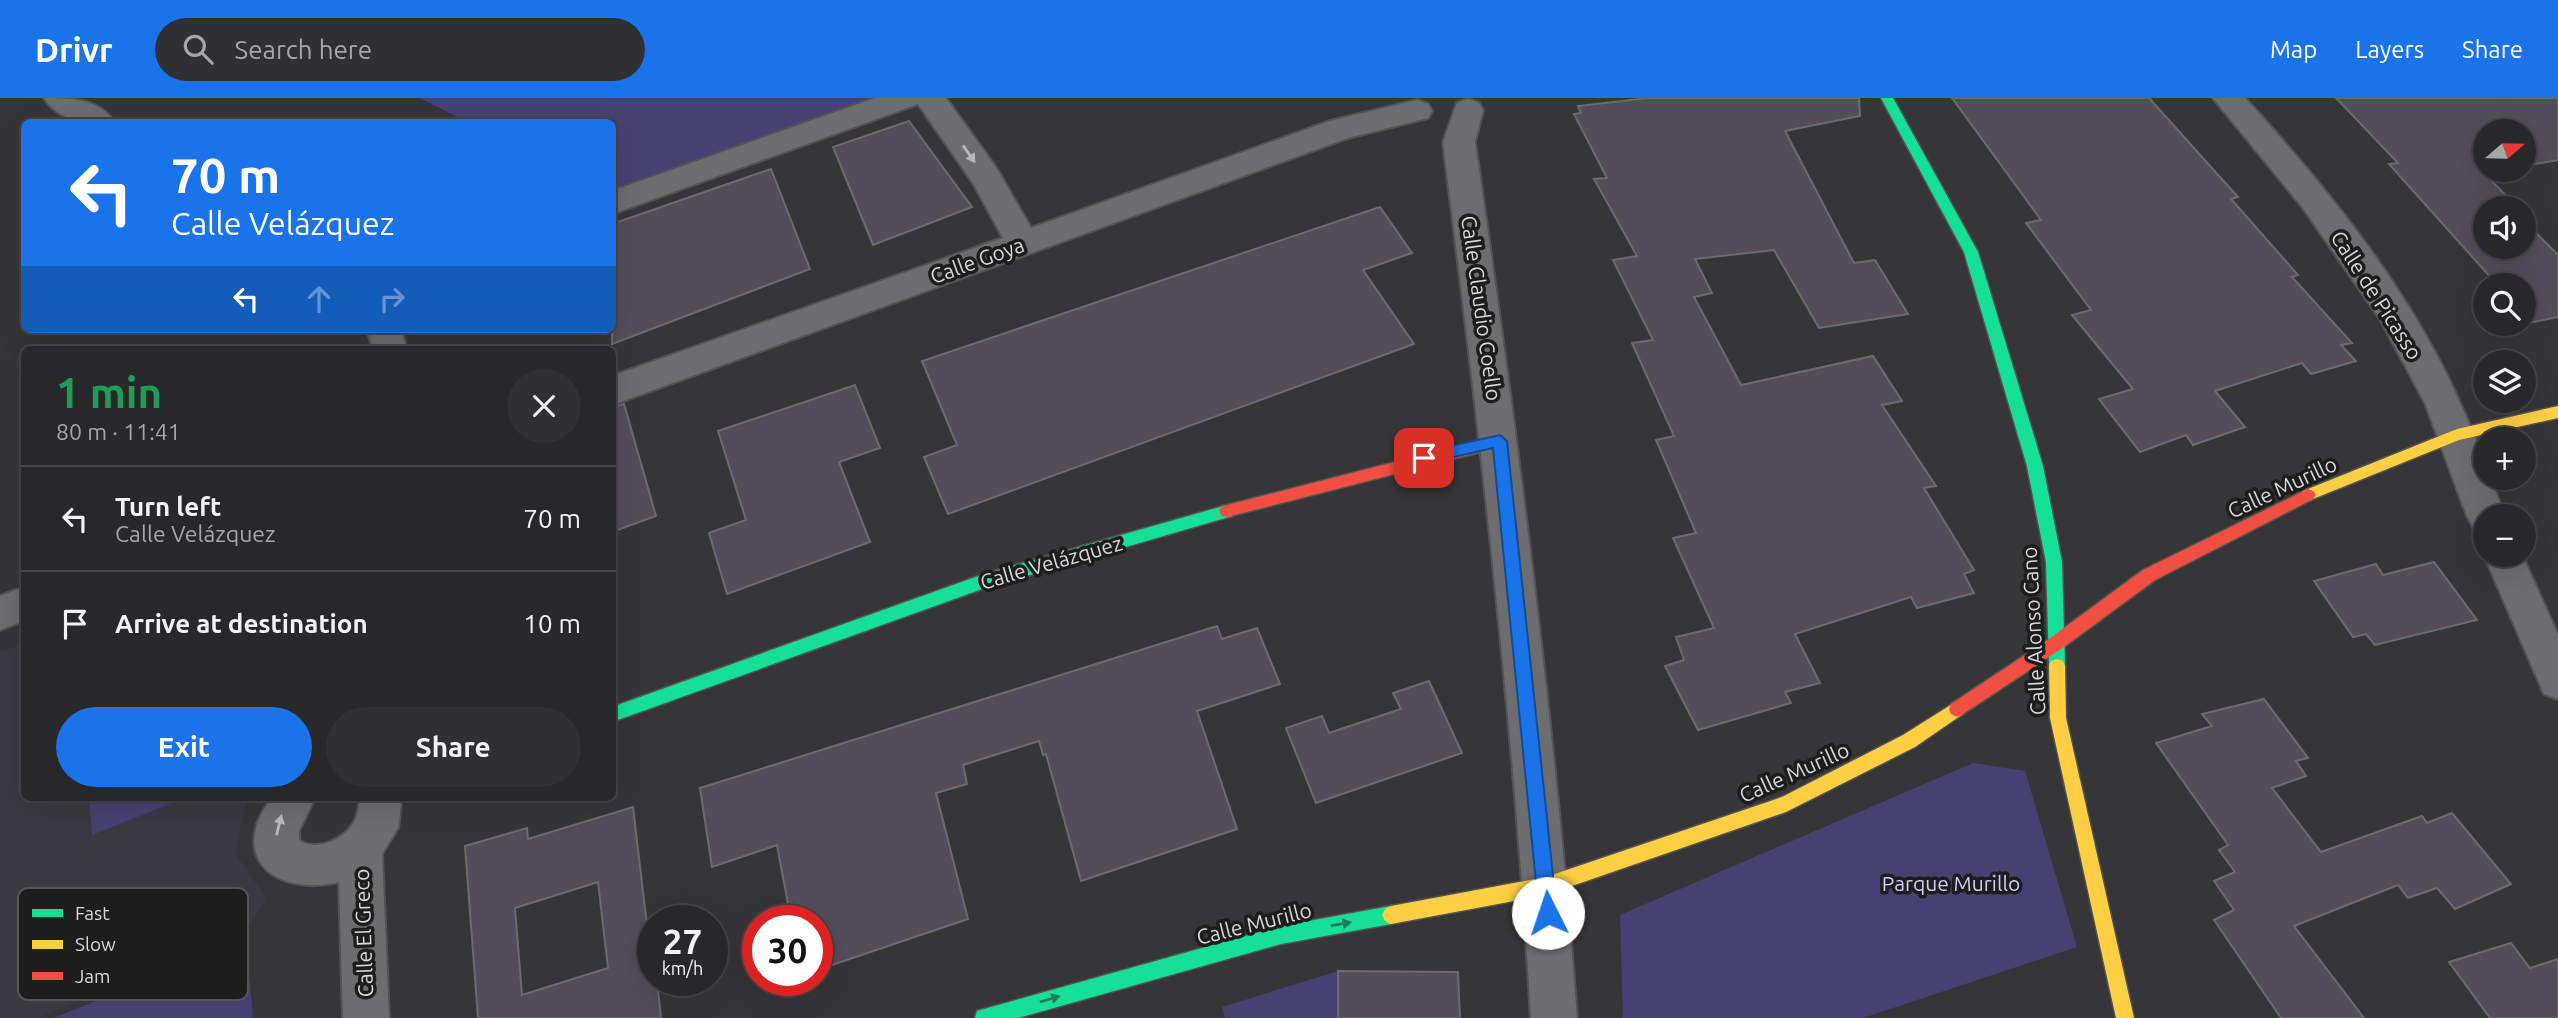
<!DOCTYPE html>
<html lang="en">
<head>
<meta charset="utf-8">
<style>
  :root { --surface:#28282a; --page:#303032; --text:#f1f3f6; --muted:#a5a6a8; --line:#444447; --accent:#1a73e8 }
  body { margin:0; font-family:Ubuntu,sans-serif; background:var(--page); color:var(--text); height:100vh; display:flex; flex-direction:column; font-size:26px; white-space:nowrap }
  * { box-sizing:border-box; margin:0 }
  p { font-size:23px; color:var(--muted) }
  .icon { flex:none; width:38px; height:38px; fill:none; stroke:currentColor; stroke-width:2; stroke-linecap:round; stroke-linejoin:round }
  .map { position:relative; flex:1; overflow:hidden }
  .details { position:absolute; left:21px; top:248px; width:595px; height:455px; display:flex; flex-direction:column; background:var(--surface); border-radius:10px; box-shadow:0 7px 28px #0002,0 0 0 2px var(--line) }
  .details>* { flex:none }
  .top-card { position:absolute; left:21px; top:21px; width:595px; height:214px; border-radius:10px; box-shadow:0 7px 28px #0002,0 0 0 2px var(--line); background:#1a73e8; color:#fff; overflow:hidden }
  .needle { width:46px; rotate:70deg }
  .controls { position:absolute; left:2473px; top:21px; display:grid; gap:14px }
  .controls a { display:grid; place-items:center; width:63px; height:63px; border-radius:50%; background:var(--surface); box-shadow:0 7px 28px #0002,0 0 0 2px var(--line); font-size:35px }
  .speed { position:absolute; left:637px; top:807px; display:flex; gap:14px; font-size:35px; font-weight:700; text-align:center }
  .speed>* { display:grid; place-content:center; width:91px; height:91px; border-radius:50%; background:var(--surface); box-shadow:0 7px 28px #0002,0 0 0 2px var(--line); line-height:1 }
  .speed small { font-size:18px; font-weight:400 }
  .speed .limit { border:10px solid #d22; background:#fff; color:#111 }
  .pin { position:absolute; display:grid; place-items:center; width:60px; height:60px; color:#fff; margin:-30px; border-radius:14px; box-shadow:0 4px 10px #0006 }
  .me { position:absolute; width:77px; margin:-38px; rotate:356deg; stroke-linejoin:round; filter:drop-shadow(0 0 5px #0008) }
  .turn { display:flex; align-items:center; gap:24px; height:147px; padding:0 35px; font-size:32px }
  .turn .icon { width:91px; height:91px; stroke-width:2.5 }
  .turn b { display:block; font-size:49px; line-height:60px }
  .lanes { display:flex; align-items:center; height:66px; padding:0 35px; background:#0003; justify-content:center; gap:35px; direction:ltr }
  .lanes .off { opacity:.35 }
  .round { display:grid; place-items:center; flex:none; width:74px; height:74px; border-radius:37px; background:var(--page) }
  .summary { display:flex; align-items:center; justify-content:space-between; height:119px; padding:0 35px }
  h1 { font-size:42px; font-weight:700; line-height:52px; color:#1e9e55 }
  .action { display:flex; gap:14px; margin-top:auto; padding:14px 35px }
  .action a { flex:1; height:80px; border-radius:42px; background:var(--accent); color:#fff; font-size:28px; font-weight:700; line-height:80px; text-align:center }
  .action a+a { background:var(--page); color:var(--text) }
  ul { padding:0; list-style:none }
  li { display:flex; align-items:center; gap:21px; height:105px; padding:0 35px; border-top:2px solid var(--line) }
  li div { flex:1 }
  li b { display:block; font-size:26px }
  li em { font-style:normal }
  header { display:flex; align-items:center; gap:42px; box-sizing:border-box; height:98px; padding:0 35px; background:var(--accent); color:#fff }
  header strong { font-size:33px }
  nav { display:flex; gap:38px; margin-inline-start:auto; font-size:24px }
  .search { width:490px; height:63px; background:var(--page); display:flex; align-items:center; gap:18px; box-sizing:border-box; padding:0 24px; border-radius:38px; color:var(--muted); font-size:26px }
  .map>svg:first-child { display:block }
  .built { fill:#3b3a43 }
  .green { fill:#474073 }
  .building { fill:#534c5a; stroke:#6b6b6d; stroke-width:2; fill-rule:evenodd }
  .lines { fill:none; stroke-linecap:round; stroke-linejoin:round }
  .street-casing { stroke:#535354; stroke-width:4 }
  .fast-casing { stroke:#535354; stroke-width:3 }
  .slow-casing { stroke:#535354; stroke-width:3 }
  .jam-casing { stroke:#535354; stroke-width:3 }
  .street { fill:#6d6d6f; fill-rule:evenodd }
  .fast { fill:#16e098; fill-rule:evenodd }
  .slow { fill:#ffcf43; fill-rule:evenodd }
  .jam { fill:#f24e42; fill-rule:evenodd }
  .oneway { fill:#b8b8ba }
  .oneway2 { fill:#1a7e5b }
  .route { fill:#1a73e8; stroke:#114b97; stroke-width:2 }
  .labels { text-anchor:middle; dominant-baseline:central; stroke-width:7; stroke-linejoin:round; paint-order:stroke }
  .street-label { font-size:21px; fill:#d8d8da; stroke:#1d1d1e }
  .park-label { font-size:21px; fill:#cfcdf6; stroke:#1d1d1e }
  .key { fill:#1d1d1e; stroke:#555556; stroke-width:2 }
  .key-label { font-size:19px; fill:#d8d8da }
</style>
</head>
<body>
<header>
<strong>Drivr</strong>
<div class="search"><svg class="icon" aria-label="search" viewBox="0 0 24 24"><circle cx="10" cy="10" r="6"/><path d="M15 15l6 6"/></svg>Search here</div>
<nav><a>Map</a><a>Layers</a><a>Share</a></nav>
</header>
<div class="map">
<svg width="2558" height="920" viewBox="0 0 2558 920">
  <rect width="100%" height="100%" fill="#363638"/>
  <polygon class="built" points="24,545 24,700 250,700 246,705 235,755 267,801 243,838 38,920 0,920 0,554"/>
  <g class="green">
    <polygon points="420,0 876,0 613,97 612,24 467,24"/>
    <polygon points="1973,665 2025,673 2077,849 1863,920 1623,920 1620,817"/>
    <polygon points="89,700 185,700 92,737"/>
    <polygon points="246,842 253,920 54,920 245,842"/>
    <polygon points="1338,873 1338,920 1225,920 1222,909"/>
  </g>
  <g class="building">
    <polygon points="1648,0 1859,0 1860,18 1785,33 1854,165 1875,162 1908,216 1819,230 1774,152 1695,161 1712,195 1694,199 1741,287 1873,258 1902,303 1882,307 1936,388 1924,390 1974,472 1964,476 1974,495 1917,510 1911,499 1795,536 1820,585 1785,594 1791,605 1698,632 1665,568 1684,562 1676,539 1714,530 1673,440 1696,435 1656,342 1674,338 1632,245 1653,242 1613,162 1637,158 1594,81 1607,80 1574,16 1581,15 1578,8"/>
    <polygon points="1952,0 2149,0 2238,99 2231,101 2298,177 2292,179 2352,245 2341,247 2356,263 2311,276 2302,265 2215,293 2245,329 2193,347 2186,337 2140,354 2099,301 2133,291 2072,217 2091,212 2026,125 2041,122"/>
    <polygon points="2336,0 2558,0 2558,62 2524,68 2524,33 2485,33 2485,72 2504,72 2484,75 2518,110 2485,110 2485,149 2524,149 2524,123 2558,157 2558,219 2524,226 2524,187 2486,187 2482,184 2493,182 2389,66 2398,65"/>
    <polygon points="909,23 972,109 873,147 833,49"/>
    <polygon points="771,71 810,171 612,246 612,126"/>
    <polygon points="1380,109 1412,155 1363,172 1414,246 948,416 924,359 957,347 922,263"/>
    <polygon points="855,287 880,350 839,364 870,444 727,496 709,435 746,422 718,333"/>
    <polygon points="624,306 656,418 612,434 612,309"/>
    <polygon points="2434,464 2477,522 2375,547 2366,536 2353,539 2314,483 2376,466 2383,477"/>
    <polygon points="1217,528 1222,541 1257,530 1280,586 1197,613 1237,731 1081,783 1046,656 1043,657 1039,643 963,667 967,686 936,695 968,821 817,872 817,822 791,822 777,747 712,769 700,690"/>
    <polygon points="1429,583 1462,655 1316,705 1286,630 1322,618 1329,635 1401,611 1393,595"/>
    <polygon points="2264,601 2308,660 2296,663 2306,678 2272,690 2321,754 2422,718 2427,725 2452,715 2511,786 2455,811 2437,790 2408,800 2398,787 2294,828 2364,920 2281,920 2214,822 2234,812 2214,783 2235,774 2219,752 2228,747 2156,645 2212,628 2202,616"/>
    <path d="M633,709L648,836L653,834V882H657L661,920H478L465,748L527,730L528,741ZM598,784L608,870L522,897L515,810Z"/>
    <polygon points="2511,845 2530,870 2558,861 2558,920 2490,920 2449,864"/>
    <polygon points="1338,873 1458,874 1460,920 1338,920"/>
  </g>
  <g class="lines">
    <defs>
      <g id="street">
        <path d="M44,0C70,0 98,0 114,24C88,26 59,24 44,0Z"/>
        <polygon points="875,0 946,0 997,71 1031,130 1330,23 1417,2 1428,6 1432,13 1428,20 1348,40 612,307 612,278 1003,140 973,85 918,6 612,116 612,93"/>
        <path d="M2213,0H2245C2331,94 2414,197 2464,314C2473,335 2485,357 2485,380H2490L2505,418H2485V433L2473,429L2467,418L2425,305L2380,221L2303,110Z"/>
        <path d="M1468,1L1479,5L1483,12L1475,44C1517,335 1555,626 1577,920H1531C1514,627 1480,335 1443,44L1457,5Z"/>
        <polygon points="367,231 401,231 407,252 373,252"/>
        <polygon points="2485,454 2485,457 2522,457 2558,537 2558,601 2544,596 2484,457"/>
        <polygon points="24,489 24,523 0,532 0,498"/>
        <path d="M271,700H315L299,733V742C317,755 347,740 355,722C358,716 359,707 360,700H402L398,730L382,756L389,920H343L339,784C301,794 244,781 256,730C258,719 266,709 271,700Z"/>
      </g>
      <g id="fast">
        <polygon points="1881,0 1893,0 1978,154 2043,368 2062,464 2065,568 2063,573 2057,575 2051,573 2049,568 2046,464 2027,368 1964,154"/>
        <polygon points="1227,407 1232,408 1235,413 1232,418 985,490 612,624 612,609 984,476"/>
        <polygon points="1391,808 1397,811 1400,817 1397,823 1391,826 1281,846 1018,920 975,920 977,913 984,911 1281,828"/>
      </g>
      <g id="slow">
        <polygon points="2558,308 2558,320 2459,342 2308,403 2303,401 2300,397 2303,393 2457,331"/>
        <polygon points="2057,561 2063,563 2065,568 2066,620 2134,920 2116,920 2050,620 2049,568 2051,563"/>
        <polygon points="1957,603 1963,606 1965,611 1963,616 1915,649 1786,714 1546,797 1391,826 1385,823 1382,817 1385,811 1391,808 1546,779 1782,699 1903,637"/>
      </g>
      <g id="jam">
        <polygon points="1500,337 1507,343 1500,349 1227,419 1222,418 1219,413 1222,408 1227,407"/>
        <polygon points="2308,391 2313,393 2316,397 2313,401 2155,482 2061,551 1963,616 1957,619 1951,616 1949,611 1951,606 2049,541 2143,472"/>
      </g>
    </defs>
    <use href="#street" class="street-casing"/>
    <use href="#fast" class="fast-casing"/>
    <use href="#slow" class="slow-casing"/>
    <use href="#jam" class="jam-casing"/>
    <use href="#street" class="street"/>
    <use href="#fast" class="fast"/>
    <use href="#slow" class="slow"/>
    <use href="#jam" class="jam"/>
  </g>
  <defs><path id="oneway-solid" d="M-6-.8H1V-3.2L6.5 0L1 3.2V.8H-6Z" transform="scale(1.75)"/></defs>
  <g class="oneway">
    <use href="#oneway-solid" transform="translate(969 56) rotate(55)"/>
    <use href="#oneway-solid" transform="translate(279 727) rotate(-76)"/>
  </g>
  <g class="oneway2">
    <use href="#oneway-solid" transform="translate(1341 826) rotate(-10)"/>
    <use href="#oneway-solid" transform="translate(1050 901) rotate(-16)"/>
  </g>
  <polygon class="route" points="1500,337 1507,343 1557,815 1554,821 1548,824 1541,821 1539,815 1493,350 1424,366 1416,360 1424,354"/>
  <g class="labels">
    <g class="street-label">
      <text transform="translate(977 162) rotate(-20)">Calle Goya</text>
      <text transform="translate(2377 197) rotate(57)">Calle de Picasso</text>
      <text transform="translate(1482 210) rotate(82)">Calle Claudio Coello</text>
      <text transform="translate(2282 389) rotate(-25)">Calle Murillo</text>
      <text transform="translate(1051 464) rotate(-16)">Calle Velázquez</text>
      <text transform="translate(2033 533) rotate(-93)">Calle Alonso Cano</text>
      <text transform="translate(1794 674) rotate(-24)">Calle Murillo</text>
      <text transform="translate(1254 825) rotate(-14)">Calle Murillo</text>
      <text transform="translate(363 835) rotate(-92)">Calle El Greco</text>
    </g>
    <g class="park-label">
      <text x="1951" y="785">Parque Murillo</text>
    </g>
  </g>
  <rect x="18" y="790" width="230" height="112" rx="10" class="key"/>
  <rect x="32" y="811" width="31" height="8" fill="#16e098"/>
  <rect x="32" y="842" width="31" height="9" fill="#ffcf43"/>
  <rect x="32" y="874" width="31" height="8" fill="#f24e42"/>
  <g class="key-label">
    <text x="75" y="822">Fast</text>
    <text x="75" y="853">Slow</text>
    <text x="75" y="885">Jam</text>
  </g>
</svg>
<div class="controls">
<a><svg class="needle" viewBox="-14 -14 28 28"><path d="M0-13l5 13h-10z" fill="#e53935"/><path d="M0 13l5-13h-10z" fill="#a5a6a8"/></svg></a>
<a><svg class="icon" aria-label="sound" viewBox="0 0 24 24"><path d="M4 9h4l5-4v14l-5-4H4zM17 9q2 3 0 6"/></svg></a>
<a><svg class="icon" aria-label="search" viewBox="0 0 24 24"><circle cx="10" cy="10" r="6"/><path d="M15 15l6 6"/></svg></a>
<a><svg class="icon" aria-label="layers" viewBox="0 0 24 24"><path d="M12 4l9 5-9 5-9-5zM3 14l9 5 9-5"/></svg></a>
<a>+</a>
<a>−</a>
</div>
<div class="speed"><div>27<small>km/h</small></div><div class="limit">30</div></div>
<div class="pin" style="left:1424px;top:360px;background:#d93025"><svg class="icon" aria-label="arrive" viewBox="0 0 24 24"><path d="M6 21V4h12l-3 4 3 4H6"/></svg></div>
<svg class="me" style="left:1548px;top:815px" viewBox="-20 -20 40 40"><circle r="19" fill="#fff"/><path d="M0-13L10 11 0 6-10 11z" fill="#1a73e8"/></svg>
<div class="top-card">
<div class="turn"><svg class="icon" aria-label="left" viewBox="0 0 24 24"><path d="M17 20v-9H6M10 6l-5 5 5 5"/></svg><div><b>70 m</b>Calle Velázquez</div></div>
<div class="lanes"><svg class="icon" aria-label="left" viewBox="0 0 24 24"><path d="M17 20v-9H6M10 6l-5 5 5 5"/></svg><svg class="icon off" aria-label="ahead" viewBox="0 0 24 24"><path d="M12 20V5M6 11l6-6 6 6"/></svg><svg class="icon off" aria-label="right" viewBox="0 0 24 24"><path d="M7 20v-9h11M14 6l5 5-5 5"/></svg></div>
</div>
<section class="details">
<div class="summary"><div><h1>1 min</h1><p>80 m · 11:41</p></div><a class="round"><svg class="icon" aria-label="close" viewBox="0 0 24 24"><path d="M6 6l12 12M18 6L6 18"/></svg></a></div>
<ul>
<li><svg class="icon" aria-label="left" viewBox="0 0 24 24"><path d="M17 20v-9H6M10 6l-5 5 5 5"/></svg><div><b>Turn left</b><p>Calle Velázquez</p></div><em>70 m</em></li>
<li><svg class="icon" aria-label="arrive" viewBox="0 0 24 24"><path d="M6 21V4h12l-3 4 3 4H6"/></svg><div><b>Arrive at destination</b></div><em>10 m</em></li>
</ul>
<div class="action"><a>Exit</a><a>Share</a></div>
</section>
</div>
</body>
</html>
